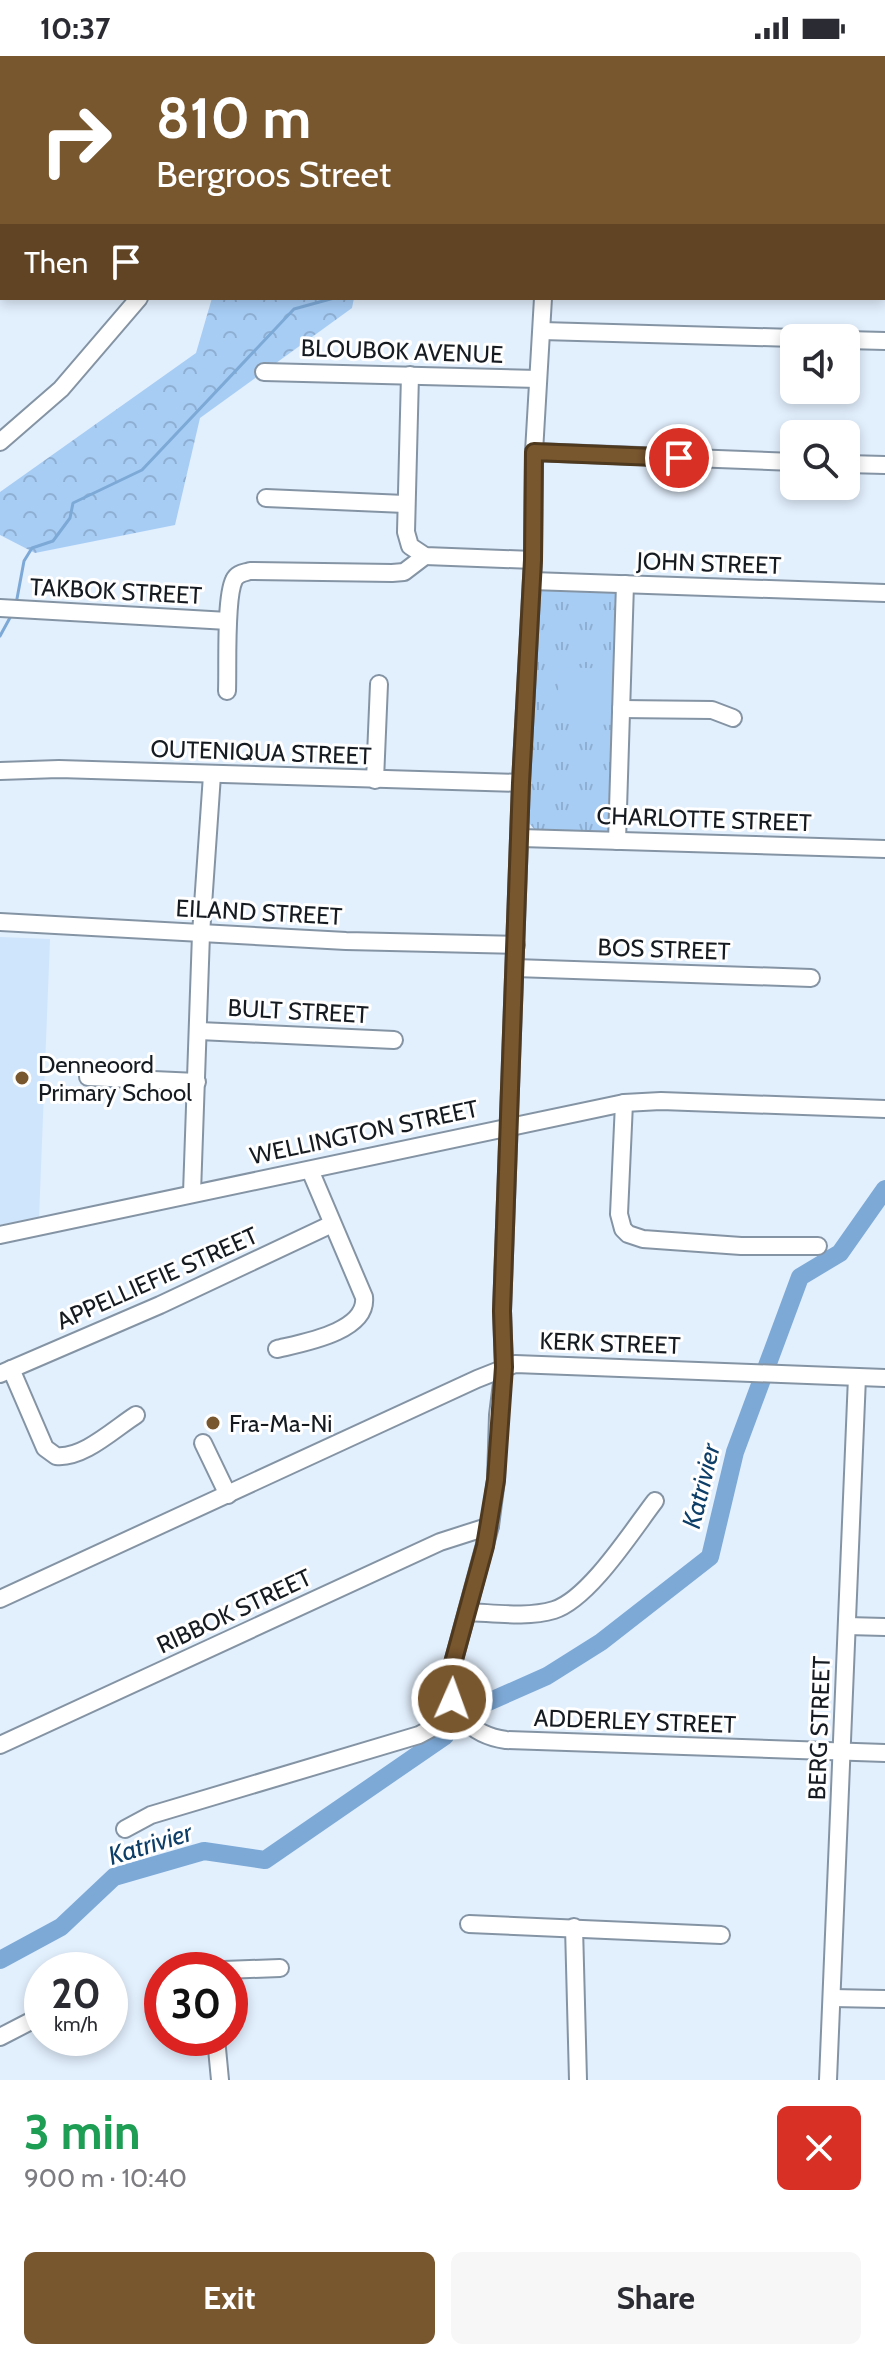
<!DOCTYPE html>
<html lang="en">
<head>
<meta charset="utf-8">
<style>
  :root { --surface:#fff; --page:#f7f7f7; --text:#2b2b33; --muted:#7c7c81; --accent:#78562e }
  body { margin:0; font-family:Cabin,sans-serif; background:var(--page); color:var(--text); height:100vh; display:flex; flex-direction:column; font-size:30px; white-space:nowrap }
  * { box-sizing:border-box; margin:0 }
  p { font-size:26px; color:var(--muted) }
  .icon { flex:none; width:44px; height:44px; fill:none; stroke:currentColor; stroke-width:2; stroke-linecap:round; stroke-linejoin:round }
  .map { position:relative; height:2024px; overflow:hidden }
  .side { display:flex; flex-direction:column; background:var(--surface); flex:1 }
  .side>* { flex:none }
  .hud { position:absolute; left:0px; top:0px; width:886px; height:244px; box-shadow:0 4px 12px #0003; background:#78562e; color:#fff; overflow:hidden }
  .fabs { position:absolute; left:780px; top:268px; display:grid; gap:16px }
  .fabs a { display:grid; place-items:center; width:80px; height:80px; border-radius:12px; background:var(--surface); box-shadow:0 4px 12px #0003; font-size:40px }
  .speed { position:absolute; left:24px; top:1896px; display:flex; gap:16px; font-size:40px; font-weight:700; text-align:center }
  .speed>* { display:grid; place-content:center; width:104px; height:104px; border-radius:50%; background:var(--surface); box-shadow:0 4px 12px #0003; line-height:1 }
  .speed small { font-size:20px; font-weight:400 }
  .speed .limit { border:12px solid #d22; background:#fff; color:#111 }
  .pin { position:absolute; display:grid; place-items:center; width:68px; height:68px; color:#fff; margin:-34px; border:4px solid #fff; border-radius:50%; box-shadow:0 2px 8px #0007 }
  .me { position:absolute; width:88px; margin:-44px; rotate:2deg; stroke-linejoin:round; filter:drop-shadow(0 0 6px #0008) }
  .turn { display:flex; align-items:center; gap:28px; height:168px; padding:0 24px; font-size:36px }
  .turn .icon { width:104px; height:104px; stroke-width:2.5 }
  .turn b { display:block; font-size:56px; line-height:68px }
  .then { display:flex; align-items:center; height:76px; padding:0 24px; background:#0003; gap:16px; font-size:30px }
  .round { display:grid; place-items:center; flex:none; width:84px; height:84px; border-radius:12px; background:var(--page) }
  .head { display:flex; align-items:center; justify-content:space-between; height:136px; padding:0 24px }
  h1 { font-size:48px; font-weight:800; line-height:60px; color:#1e9e55 }
  .cta { display:flex; gap:16px; margin-top:auto; padding:16px 24px }
  .cta a { flex:1; height:92px; border-radius:12px; background:var(--accent); color:#fff; font-size:32px; font-weight:800; line-height:92px; text-align:center }
  .cta a+a { background:var(--page); color:var(--text) }
  .status { display:flex; justify-content:space-between; align-items:center; height:56px; padding:0 40px; background:var(--surface); direction:ltr }
  .status svg { height:22px; fill:currentColor }
  .map>svg:first-child { display:block }
  .built { fill:#cfe5fc }
  .grass { fill:url(#grass-tufts) }
  .forest { fill:url(#forest-crowns) }
  .garden { fill:#a7cdf5 }
  .lines { fill:none; stroke-linecap:round; stroke-linejoin:round }
  .stream { stroke:#7da9d7; stroke-width:3 }
  .river { stroke:#7da9d7; stroke-width:18 }
  .minor-casing { stroke:#8594a4; stroke-width:20 }
  .minor { stroke:#fff; stroke-width:16 }
  .route-casing { stroke:#4e381e; stroke-width:20 }
  .route { stroke:#78562e; stroke-width:14 }
  .poi-dot { fill:#78562e; stroke:#fff; stroke-width:3 }
  .labels { text-anchor:middle; dominant-baseline:central; stroke-width:6; stroke-linejoin:round; paint-order:stroke }
  .street-label { font-size:24px; fill:#151b21; stroke:#fff }
  .poi-label { font-size:24px; fill:#151b21; stroke:#fff; text-anchor:start }
  .water-label { font-size:26px; font-style:italic; fill:#0d3e68; stroke:#fff }
</style>
</head>
<body>
<div class="status"><b>10:37</b><svg viewBox="0 0 49 12"><path d="M0 12V9h3v3zM5 12V6h3v6zM10 12V3h3v9zM15 12V0h3v12zM26 1h20v11H26zM47 4h2v5h-2z"/></svg></div>
<div class="map">
<svg width="885" height="2024" viewBox="0 0 885 2024">
  <defs>
    <pattern id="grass-tufts" width="24" height="20" patternUnits="userSpaceOnUse" patternTransform="scale(2)"><rect width="24" height="20" fill="#a7cdf5"/><path d="M3 7l-1-3M5 7V3M7 7l1-3M15 17l-1-3M17 17v-4M19 17l1-3" fill="none" stroke="#8fafd2"/></pattern>
    <pattern id="forest-crowns" width="20" height="18" patternUnits="userSpaceOnUse" patternTransform="scale(2)"><rect width="20" height="18" fill="#a7cdf5"/><path d="M2 6a3 3 0 1 1 6 0M12 15a3 3 0 1 1 6 0" fill="none" stroke="#8fafd2"/></pattern>
  </defs>
  <rect width="100%" height="100%" fill="#e2effd"/>
  <polygon class="built" points="0,881 50,883 39,1161 0,1169"/>
  <polygon class="grass" points="543,532 610,533 617,536 612,774 607,778 535,774 528,766 537,544"/>
  <polygon class="forest" points="212,242 354,242 352,252 200,362 175,469 35,497 0,479 0,436 196,297"/>
  <polygon class="garden" points="559,611 615,613 613,669 557,667"/>
  <g class="lines">
    <g class="stream">
      <polyline points="328,0 329,2"/>
      <polyline points="16,548 24,505 32,492 53,485 70,462 73,447 142,414 294,253 334,242"/>
      <polyline points="0,580 12,558"/>
    </g>
    <g class="river">
      <polyline points="863,0 864,2"/>
      <polyline points="884,31 885,33"/>
      <polyline points="470,1654 547,1620 601,1586 710,1501 735,1396 800,1221 840,1197 885,1133"/>
      <polyline points="0,1904 61,1871 114,1821 204,1795 265,1804 445,1680"/>
    </g>
    <defs>
      <g id="minor">
        <polyline points="410,0 410,2"/>
        <polyline points="61,2 66,0"/>
        <polyline points="227,2 227,0"/>
        <polyline points="551,2 551,0"/>
        <polyline points="0,23 2,23"/>
        <polyline points="0,221 2,219"/>
        <path d="M543,242L534,396L533,504L521,727L502,1255L504,1311L498,1359L496,1424L490,1470L450,1618C449,1655 470,1679 506,1684L885,1697"/>
        <polyline points="542,275 794,282"/>
        <polyline points="846,284 885,285"/>
        <polyline points="264,316 538,323"/>
        <polyline points="410,319 406,476 410,490 425,500 533,504"/>
        <polyline points="0,386 61,333 139,242"/>
        <polyline points="534,396 794,406"/>
        <polyline points="846,408 885,409"/>
        <polyline points="266,442 405,448"/>
        <polyline points="532,525 885,537"/>
        <polyline points="0,552 228,565"/>
        <path d="M227,635C228,612 225,542 234,524C237,517 244,517 250,515L392,517L404,516L425,500"/>
        <polyline points="621,653 712,654 733,662"/>
        <polyline points="0,715 59,713 521,727"/>
        <polyline points="375,724 379,628"/>
        <polyline points="521,782 885,793"/>
        <polyline points="617,785 625,528"/>
        <polyline points="0,866 346,885 516,889"/>
        <polyline points="515,912 811,922"/>
        <polyline points="199,975 394,984"/>
        <polyline points="88,1021 197,1026"/>
        <polyline points="624,1047 619,1158 623,1173 628,1178 643,1183 741,1190 818,1190"/>
        <polyline points="192,1137 201,878 212,719"/>
        <polyline points="0,1179 624,1047 661,1045 885,1053"/>
        <path d="M277,1293C302,1287 368,1276 364,1241L310,1114"/>
        <path d="M11,1313L45,1392L56,1400C83,1403 114,1373 136,1359"/>
        <polyline points="0,1318 160,1249 332,1168"/>
        <polyline points="203,1387 228,1439"/>
        <polyline points="0,1543 477,1323 515,1308 885,1322"/>
        <path d="M467,1556C495,1557 527,1562 554,1554C589,1543 632,1475 655,1445"/>
        <polyline points="847,1570 885,1571"/>
        <polyline points="0,1689 440,1486 490,1470"/>
        <polyline points="125,1773 151,1759 419,1679 458,1658"/>
        <polyline points="469,1868 721,1879"/>
        <polyline points="574,1871 578,2024"/>
        <polyline points="224,1914 280,1912"/>
        <polyline points="832,1942 885,1943"/>
        <polyline points="0,1981 31,1965"/>
        <polyline points="216,1982 220,2024"/>
        <polyline points="828,2024 857,1321"/>
      </g>
    </defs>
    <use href="#minor" class="minor-casing"/>
    <use href="#minor" class="minor"/>
  </g>
  <g class="lines">
    <defs>
      <polyline id="route" points="452,1643 450,1618 485,1490 496,1424 504,1311 502,1255 521,727 533,504 534,396 679,402"/>
    </defs>
    <use href="#route" class="route-casing"/>
    <use href="#route" class="route"/>
  </g>
  <g class="poi-dot">
    <circle cx="22" cy="1022" r="8"/>
    <circle cx="213" cy="1367" r="8"/>
  </g>
  <g class="labels">
    <g class="street-label">
      <text transform="translate(402 295) rotate(2)">BLOUBOK AVENUE</text>
      <text transform="translate(709 507) rotate(2)">JOHN STREET</text>
      <text transform="translate(116 535) rotate(3)">TAKBOK STREET</text>
      <text transform="translate(261 696) rotate(2)">OUTENIQUA STREET</text>
      <text transform="translate(704 763) rotate(2)">CHARLOTTE STREET</text>
      <text transform="translate(259 856) rotate(3)">EILAND STREET</text>
      <text transform="translate(664 893) rotate(2)">BOS STREET</text>
      <text transform="translate(298 955) rotate(3)">BULT STREET</text>
      <text transform="translate(364 1076) rotate(-12)">WELLINGTON STREET</text>
      <text transform="translate(157 1222) rotate(-24)">APPELLIEFIE STREET</text>
      <text transform="translate(610 1287) rotate(2)">KERK STREET</text>
      <text transform="translate(234 1555) rotate(-25)">RIBBOK STREET</text>
      <text transform="translate(635 1665) rotate(2)">ADDERLEY STREET</text>
      <text transform="translate(819 1672) rotate(-88)">BERG STREET</text>
    </g>
    <g class="poi-label">
      <text x="38" y="1008">Denneoord<tspan x="38" dy="28">Primary School</tspan></text>
      <text x="229" y="1367">Fra-Ma-Ni</text>
    </g>
    <g class="water-label">
      <text transform="translate(701 1430) rotate(-76)">Katrivier</text>
      <text transform="translate(150 1788) rotate(-17)">Katrivier</text>
    </g>
  </g>
</svg>
<div class="fabs">
<a><svg class="icon" aria-label="sound" viewBox="0 0 24 24"><path d="M4 9h4l5-4v14l-5-4H4zM17 9q2 3 0 6"/></svg></a>
<a><svg class="icon" aria-label="search" viewBox="0 0 24 24"><circle cx="10" cy="10" r="6"/><path d="M15 15l6 6"/></svg></a>
</div>
<div class="speed"><div>20<small>km/h</small></div><div class="limit">30</div></div>
<div class="pin" style="left:679px;top:402px;background:#d93025"><svg class="icon" aria-label="arrive" viewBox="0 0 24 24"><path d="M6 21V4h12l-3 4 3 4H6"/></svg></div>
<svg class="me" style="left:452px;top:1643px" viewBox="-20 -20 40 40"><circle r="17" fill="#78562e" stroke="#fff" stroke-width="3"/><path d="M0-11L8 9 0 5-8 9z" fill="#fff"/></svg>
<div class="hud">
<div class="turn"><svg class="icon" aria-label="right" viewBox="0 0 24 24"><path d="M7 20v-9h11M14 6l5 5-5 5"/></svg><div><b>810 m</b>Bergroos Street</div></div>
<div class="then">Then<svg class="icon" aria-label="arrive" viewBox="0 0 24 24"><path d="M6 21V4h12l-3 4 3 4H6"/></svg></div>
</div>
</div>
<section class="side">
<div class="head"><div><h1>3 min</h1><p>900 m · 10:40</p></div><a class="round" style="background:#d93025;color:#fff"><svg class="icon" aria-label="close" viewBox="0 0 24 24"><path d="M6 6l12 12M18 6L6 18"/></svg></a></div>
<div class="cta"><a>Exit</a><a>Share</a></div>
</section>
</body>
</html>
